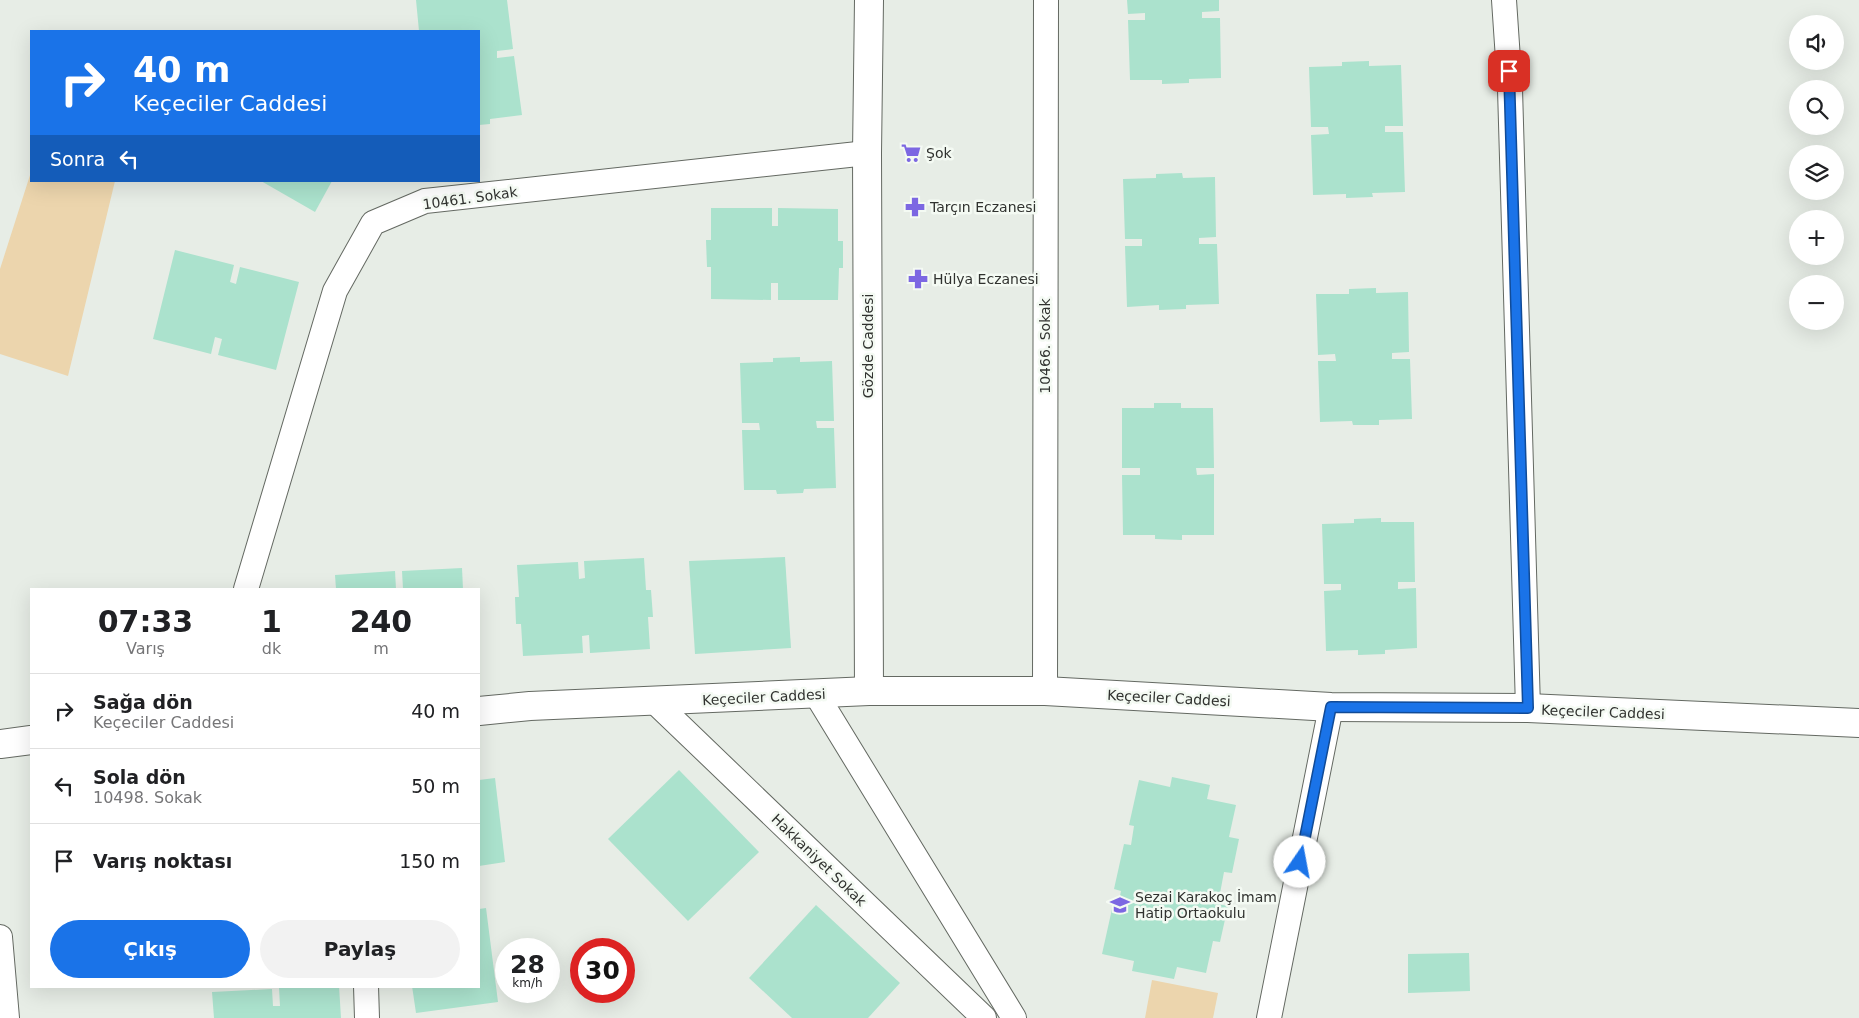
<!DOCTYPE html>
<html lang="tr">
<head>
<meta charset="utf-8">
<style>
  :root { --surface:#fff; --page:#f2f2f2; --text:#202124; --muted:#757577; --line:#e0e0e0; --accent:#1a73e8 }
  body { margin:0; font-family:"DejaVu Sans",sans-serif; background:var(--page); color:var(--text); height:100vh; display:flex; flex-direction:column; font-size:19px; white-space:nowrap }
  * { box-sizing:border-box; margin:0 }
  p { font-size:16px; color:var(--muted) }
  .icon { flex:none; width:28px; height:28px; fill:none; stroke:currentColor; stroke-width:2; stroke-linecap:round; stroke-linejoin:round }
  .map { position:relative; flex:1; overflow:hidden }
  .drawer { position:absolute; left:30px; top:588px; width:450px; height:400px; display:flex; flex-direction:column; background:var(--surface); border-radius:0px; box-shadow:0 5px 20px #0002 }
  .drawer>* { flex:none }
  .banner { position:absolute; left:30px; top:30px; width:450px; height:152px; border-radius:0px; box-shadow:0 5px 20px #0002; background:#1a73e8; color:#fff; overflow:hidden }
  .fabs { position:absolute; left:1789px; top:15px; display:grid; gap:10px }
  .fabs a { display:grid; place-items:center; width:55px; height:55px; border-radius:50%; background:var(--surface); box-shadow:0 5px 20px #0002; font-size:25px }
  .speed { position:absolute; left:495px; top:938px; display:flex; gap:10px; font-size:25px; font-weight:700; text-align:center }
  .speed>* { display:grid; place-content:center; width:65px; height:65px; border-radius:50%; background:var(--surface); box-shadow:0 5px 20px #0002; line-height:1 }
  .speed small { font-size:12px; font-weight:400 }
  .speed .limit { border:8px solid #d22; background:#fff; color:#111 }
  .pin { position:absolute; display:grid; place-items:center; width:42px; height:42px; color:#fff; margin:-21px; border-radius:10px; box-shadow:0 2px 8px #0006 }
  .me { position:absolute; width:55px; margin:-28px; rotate:12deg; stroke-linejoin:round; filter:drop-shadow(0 0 4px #0008) }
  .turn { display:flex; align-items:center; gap:18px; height:105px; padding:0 20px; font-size:22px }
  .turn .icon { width:65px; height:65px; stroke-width:2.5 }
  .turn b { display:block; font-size:35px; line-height:42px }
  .then { display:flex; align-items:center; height:48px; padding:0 20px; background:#0003; gap:10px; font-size:19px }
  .eta { display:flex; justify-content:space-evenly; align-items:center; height:85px; text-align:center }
  .eta b { font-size:30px; font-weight:700; line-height:35px }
  .cta { display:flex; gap:10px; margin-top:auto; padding:10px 20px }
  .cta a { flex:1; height:58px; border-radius:30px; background:var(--accent); color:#fff; font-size:20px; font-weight:700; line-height:58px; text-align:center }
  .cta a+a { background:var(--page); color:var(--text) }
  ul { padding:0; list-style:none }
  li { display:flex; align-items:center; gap:15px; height:75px; padding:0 20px; border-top:1px solid var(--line) }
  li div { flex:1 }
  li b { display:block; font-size:19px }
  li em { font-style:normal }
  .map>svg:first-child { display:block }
  .green { fill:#ecd5ad }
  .building { fill:#abe2cd }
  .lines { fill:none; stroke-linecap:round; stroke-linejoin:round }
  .street-casing { stroke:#646962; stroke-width:26 }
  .secondary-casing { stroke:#646962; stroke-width:30 }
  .street { stroke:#fff; stroke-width:24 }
  .secondary { stroke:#fff; stroke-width:28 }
  .route-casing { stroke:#114b97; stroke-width:12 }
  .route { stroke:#1a73e8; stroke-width:9 }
  .labels { text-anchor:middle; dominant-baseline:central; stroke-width:5; stroke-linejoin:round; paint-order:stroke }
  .poi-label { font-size:14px; fill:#30322f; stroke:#f4faf3; text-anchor:start }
  .street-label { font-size:14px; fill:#30322f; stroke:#f4faf3 }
</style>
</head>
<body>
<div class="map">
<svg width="1859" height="1018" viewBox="0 0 1859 1018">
  <rect width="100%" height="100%" fill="#e7ede6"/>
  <g class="green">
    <polygon points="31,172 31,181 115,181 68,376 0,354 0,269"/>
    <polygon points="1152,980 1218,993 1213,1018 1145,1018"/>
  </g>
  <g class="building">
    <polygon points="416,0 507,0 513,49 497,51 497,58 514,56 522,115 490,119 490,124 479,125 479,31 419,31"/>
    <polygon points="1127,0 1219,0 1219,11 1202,12 1202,18 1220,18 1221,78 1189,79 1189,83 1162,84 1162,80 1130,80 1128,20 1145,20 1145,13 1128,14"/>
    <polygon points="1369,61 1369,66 1401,65 1403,126 1385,126 1385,132 1403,132 1405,192 1372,193 1373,197 1346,198 1346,194 1313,195 1311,135 1329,134 1328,127 1311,127 1309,67 1342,66 1342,62"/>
    <polygon points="1182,173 1183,178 1215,177 1216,237 1199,238 1199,244 1217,244 1219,304 1186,305 1186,309 1159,310 1159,305 1127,307 1125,246 1142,246 1142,239 1125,239 1123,179 1156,178 1156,174"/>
    <polygon points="261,181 332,181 315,212"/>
    <polygon points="711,208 772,208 772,226 778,226 778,208 838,209 838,241 843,241 843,268 839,268 838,300 778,300 778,283 771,283 771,300 711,299 711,267 707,267 706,240 711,240"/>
    <polygon points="175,250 234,265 230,282 236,284 240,267 299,282 276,370 218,355 222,339 215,337 211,354 153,339"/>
    <polygon points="1376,288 1376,293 1408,292 1409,352 1392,353 1392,359 1410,359 1412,419 1379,420 1379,425 1353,425 1352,421 1320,422 1318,361 1336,361 1335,354 1318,355 1316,294 1349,294 1349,289"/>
    <polygon points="800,357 800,362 832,361 834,421 816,421 817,428 834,428 836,488 804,489 803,493 777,494 776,490 744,490 742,430 760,430 759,423 742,423 740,363 773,362 773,358"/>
    <polygon points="1154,403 1181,403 1181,408 1213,408 1214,468 1196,468 1197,475 1214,474 1214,535 1182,535 1182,540 1155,539 1155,535 1123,535 1122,475 1140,475 1140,468 1122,468 1122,408 1154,408"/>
    <polygon points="1381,518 1381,522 1414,522 1415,582 1398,582 1398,589 1416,588 1417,648 1385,650 1385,654 1358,655 1358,650 1326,651 1324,591 1341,590 1341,584 1324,584 1322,524 1354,523 1354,519"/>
    <polygon points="785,557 791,648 695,654 689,561"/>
    <polygon points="644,558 646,590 651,590 653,617 648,617 650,649 590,653 589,635 582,636 583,653 523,656 521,624 516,624 515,597 519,597 517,565 578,562 579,579 585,578 584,561"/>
    <polygon points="462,568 463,589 403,589 402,571"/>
    <polygon points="395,571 396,589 336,589 335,575"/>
    <polygon points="679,770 759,852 688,921 608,839"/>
    <polygon points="1172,777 1210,785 1207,799 1236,805 1229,837 1239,839 1232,873 1224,872 1218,904 1228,906 1220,942 1213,941 1206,973 1177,967 1174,979 1132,971 1134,961 1102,954 1112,909 1117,910 1121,891 1114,889 1124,844 1131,845 1134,826 1129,825 1139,780 1170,787"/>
    <polygon points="495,778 505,862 479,866 479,780"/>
    <polygon points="816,905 900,983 868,1018 792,1018 749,978"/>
    <polygon points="486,908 498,1002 416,1013 412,986 479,986 479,909"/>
    <polygon points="1469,953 1470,991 1408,993 1408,954"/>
    <polygon points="317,986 339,986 341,1018 214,1018 212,992 272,989 273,1006 280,1006 279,988"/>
  </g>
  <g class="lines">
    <defs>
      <g id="street">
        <polyline points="1504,0 1510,89 1528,708"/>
        <polyline points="246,589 335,291 373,223 425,201 867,153"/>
        <polyline points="1045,691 1046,0"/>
        <polyline points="816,694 1014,1018"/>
        <polyline points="655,702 984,1018"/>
        <polyline points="0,937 7,1018"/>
        <polyline points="366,986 367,1018"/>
        <polyline points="1269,1018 1331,707"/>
      </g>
      <g id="secondary">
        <polyline points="869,691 867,153 869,0"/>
        <polyline points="479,711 530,706 869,691 1045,691 1331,707 1528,708 1859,723"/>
        <polyline points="0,744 31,740"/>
      </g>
    </defs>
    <use href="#street" class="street-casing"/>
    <use href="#secondary" class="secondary-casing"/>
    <use href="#street" class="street"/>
    <use href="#secondary" class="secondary"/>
  </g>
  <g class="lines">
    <defs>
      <polyline id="route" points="1300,862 1331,707 1528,708 1509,71"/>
    </defs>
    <use href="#route" class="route-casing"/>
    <use href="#route" class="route"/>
  </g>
  <defs>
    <symbol id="supermarket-bare" viewBox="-9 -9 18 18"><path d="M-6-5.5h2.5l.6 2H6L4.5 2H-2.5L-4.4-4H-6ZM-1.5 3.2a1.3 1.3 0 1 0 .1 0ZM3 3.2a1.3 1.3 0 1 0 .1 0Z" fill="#7c67e2" stroke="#f4faf3" stroke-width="2.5" paint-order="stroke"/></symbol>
    <symbol id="pharmacy-bare" viewBox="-9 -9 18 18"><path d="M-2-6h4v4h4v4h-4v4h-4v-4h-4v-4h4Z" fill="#7c67e2" stroke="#f4faf3" stroke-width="2.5" paint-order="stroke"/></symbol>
    <symbol id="school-bare" viewBox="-9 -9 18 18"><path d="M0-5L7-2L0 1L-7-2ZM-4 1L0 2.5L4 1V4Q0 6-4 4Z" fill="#7c67e2" stroke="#f4faf3" stroke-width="2.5" paint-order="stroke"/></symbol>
  </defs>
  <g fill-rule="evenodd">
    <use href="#supermarket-bare" x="897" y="139" width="28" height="28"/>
    <use href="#pharmacy-bare" x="901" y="193" width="28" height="28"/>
    <use href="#pharmacy-bare" x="904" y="265" width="28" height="28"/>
    <use href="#school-bare" x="1106" y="891" width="28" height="28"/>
  </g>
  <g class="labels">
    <g class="poi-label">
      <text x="926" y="153">Şok</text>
      <text x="930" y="207">Tarçın Eczanesi</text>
      <text x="933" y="279">Hülya Eczanesi</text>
      <text x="1135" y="897">Sezai Karakoç İmam<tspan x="1135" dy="16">Hatip Ortaokulu</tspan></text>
    </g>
    <g class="street-label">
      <text transform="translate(470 198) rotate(-8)">10461. Sokak</text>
      <text transform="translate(868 346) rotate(-90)">Gözde Caddesi</text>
      <text transform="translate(1045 346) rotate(-90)">10466. Sokak</text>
      <text transform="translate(764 697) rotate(-3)">Keçeciler Caddesi</text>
      <text transform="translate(1169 698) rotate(3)">Keçeciler Caddesi</text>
      <text transform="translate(1603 712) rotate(2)">Keçeciler Caddesi</text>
      <text transform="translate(819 860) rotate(44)">Hakkaniyet Sokak</text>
    </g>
  </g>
</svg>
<div class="fabs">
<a><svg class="icon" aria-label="sound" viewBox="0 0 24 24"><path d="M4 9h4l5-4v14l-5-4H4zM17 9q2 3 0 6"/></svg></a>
<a><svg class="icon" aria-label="search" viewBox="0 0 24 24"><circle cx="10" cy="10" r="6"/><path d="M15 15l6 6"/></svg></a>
<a><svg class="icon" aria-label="layers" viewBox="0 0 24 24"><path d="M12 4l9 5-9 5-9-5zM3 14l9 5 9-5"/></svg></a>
<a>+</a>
<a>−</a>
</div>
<div class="speed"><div>28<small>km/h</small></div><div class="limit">30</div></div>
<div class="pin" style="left:1509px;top:71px;background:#d93025"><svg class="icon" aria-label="arrive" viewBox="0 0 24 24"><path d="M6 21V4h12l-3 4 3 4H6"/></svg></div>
<svg class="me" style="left:1300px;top:862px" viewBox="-20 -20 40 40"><circle r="19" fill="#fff"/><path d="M0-13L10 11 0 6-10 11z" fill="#1a73e8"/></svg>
<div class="banner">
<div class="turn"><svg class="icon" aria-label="right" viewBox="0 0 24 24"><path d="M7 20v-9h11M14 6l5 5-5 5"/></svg><div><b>40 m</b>Keçeciler Caddesi</div></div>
<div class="then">Sonra<svg class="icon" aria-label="left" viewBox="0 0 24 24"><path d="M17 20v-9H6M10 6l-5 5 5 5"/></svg></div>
</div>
<section class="drawer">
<div class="eta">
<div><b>07:33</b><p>Varış</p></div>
<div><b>1</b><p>dk</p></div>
<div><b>240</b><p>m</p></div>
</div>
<ul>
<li><svg class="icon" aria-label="right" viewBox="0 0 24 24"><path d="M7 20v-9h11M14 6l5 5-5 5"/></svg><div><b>Sağa dön</b><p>Keçeciler Caddesi</p></div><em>40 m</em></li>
<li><svg class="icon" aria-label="left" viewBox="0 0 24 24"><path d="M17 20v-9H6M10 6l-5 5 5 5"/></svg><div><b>Sola dön</b><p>10498. Sokak</p></div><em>50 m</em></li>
<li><svg class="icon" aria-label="arrive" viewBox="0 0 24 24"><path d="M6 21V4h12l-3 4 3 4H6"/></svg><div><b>Varış noktası</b></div><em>150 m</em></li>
</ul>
<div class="cta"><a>Çıkış</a><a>Paylaş</a></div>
</section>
</div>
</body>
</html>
